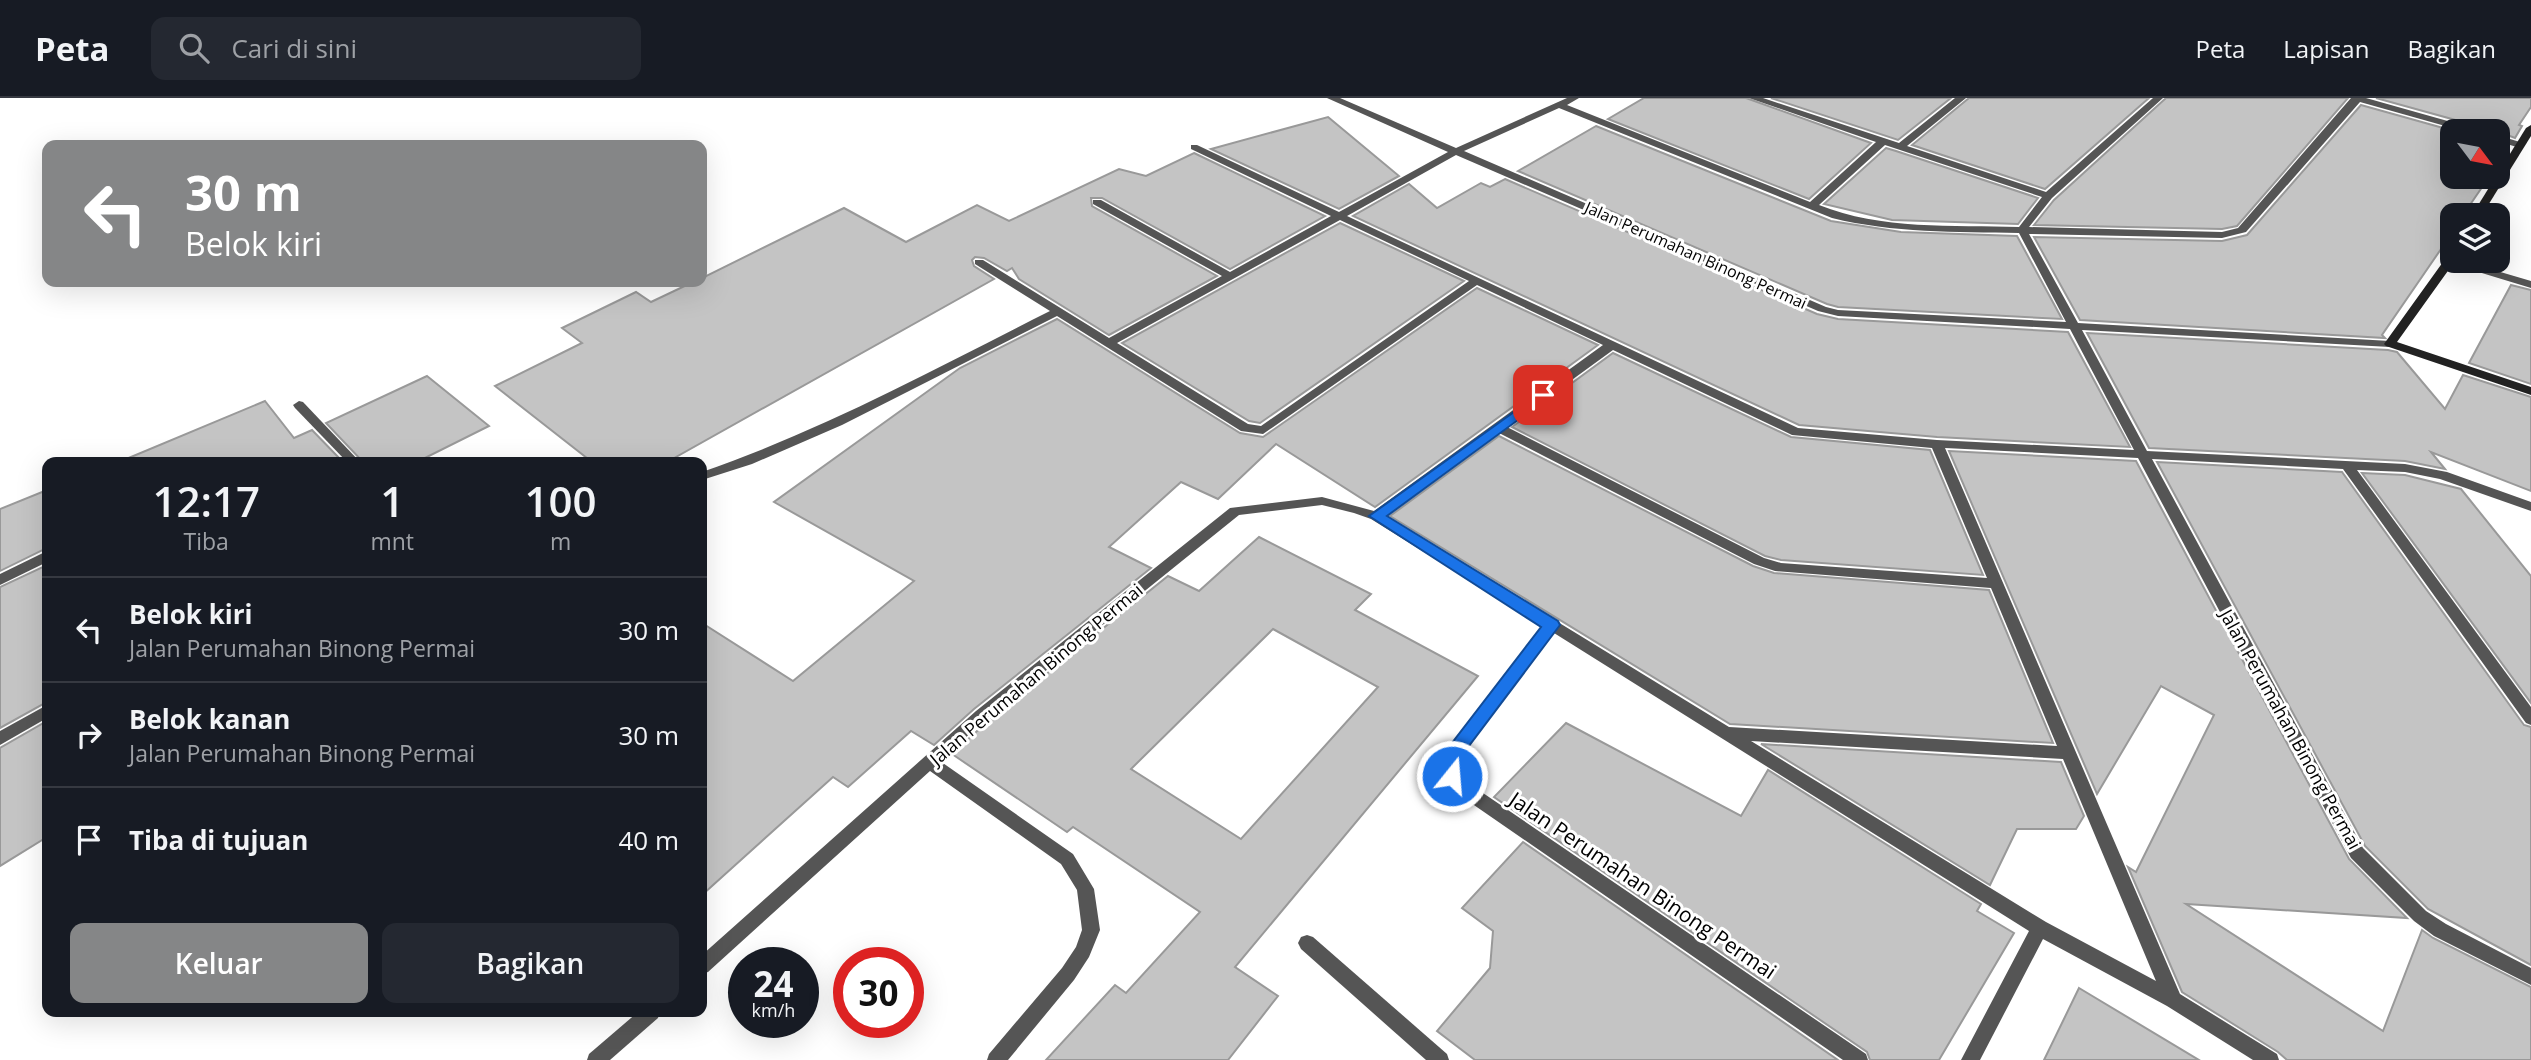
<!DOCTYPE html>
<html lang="id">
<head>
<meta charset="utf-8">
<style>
  :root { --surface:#171b24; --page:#242831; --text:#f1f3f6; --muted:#9ea1a6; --line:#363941; --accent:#858687 }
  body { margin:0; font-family:"Open Sans",sans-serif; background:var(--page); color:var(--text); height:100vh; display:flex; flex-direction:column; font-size:26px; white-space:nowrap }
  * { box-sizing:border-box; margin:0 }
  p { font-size:23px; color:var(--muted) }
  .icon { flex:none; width:38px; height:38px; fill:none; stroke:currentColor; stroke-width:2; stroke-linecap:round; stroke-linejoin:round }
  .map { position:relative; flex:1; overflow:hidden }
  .sheet { position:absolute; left:42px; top:359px; width:665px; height:560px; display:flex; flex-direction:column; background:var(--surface); border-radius:14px; box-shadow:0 7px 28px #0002 }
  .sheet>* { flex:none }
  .banner { position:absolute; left:42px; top:42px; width:665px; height:147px; border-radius:14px; box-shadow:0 7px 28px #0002; background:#858687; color:#fff; overflow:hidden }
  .needle { width:46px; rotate:122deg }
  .fabs { position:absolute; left:2440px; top:21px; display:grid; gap:14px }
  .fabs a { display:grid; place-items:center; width:70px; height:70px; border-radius:14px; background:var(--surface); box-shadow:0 7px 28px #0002; font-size:35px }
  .speed { position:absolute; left:728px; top:849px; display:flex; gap:14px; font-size:35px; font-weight:700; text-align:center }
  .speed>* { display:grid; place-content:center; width:91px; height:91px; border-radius:50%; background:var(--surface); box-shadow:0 7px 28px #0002; line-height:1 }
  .speed small { font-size:18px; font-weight:400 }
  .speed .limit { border:10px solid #d22; background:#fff; color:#111 }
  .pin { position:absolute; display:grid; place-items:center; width:60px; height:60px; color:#fff; margin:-30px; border-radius:14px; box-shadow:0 4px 10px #0006 }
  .me { position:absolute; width:77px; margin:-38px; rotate:17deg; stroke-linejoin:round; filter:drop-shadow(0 0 5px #0008) }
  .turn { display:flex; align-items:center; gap:24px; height:147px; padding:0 28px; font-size:32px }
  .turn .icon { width:91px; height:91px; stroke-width:2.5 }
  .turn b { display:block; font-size:49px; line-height:60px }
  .eta { display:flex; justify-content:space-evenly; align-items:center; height:119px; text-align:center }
  .eta b { font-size:42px; font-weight:600; line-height:49px }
  .primary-button { display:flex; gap:14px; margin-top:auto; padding:14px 28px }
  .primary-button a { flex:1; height:80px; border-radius:14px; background:var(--accent); color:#fff; font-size:28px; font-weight:600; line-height:80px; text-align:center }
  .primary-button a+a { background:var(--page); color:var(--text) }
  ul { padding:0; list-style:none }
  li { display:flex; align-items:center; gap:21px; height:105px; padding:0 28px; border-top:2px solid var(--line) }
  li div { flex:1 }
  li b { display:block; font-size:26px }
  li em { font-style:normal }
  header { display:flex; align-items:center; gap:42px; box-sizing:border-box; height:98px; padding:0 35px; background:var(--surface); border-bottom:2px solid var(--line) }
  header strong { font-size:33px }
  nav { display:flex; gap:38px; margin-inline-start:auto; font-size:24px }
  .search { width:490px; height:63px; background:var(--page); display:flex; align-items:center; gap:18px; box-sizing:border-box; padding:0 24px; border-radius:14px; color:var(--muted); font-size:26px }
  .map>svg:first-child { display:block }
  .building { fill:#c4c4c4; stroke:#999; stroke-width:2; fill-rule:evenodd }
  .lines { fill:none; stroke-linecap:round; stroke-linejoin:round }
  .street { fill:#555; fill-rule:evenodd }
  .secondary { fill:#222; fill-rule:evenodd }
  .route { fill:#1a73e8; stroke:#114b97; stroke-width:2 }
  .labels { text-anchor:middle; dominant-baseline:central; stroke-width:6; stroke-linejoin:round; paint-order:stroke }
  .far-street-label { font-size:16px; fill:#000; stroke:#fff }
  .street-label { font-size:18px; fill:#000; stroke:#fff }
  .near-street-label { font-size:21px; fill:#000; stroke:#fff }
</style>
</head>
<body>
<header>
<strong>Peta</strong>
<div class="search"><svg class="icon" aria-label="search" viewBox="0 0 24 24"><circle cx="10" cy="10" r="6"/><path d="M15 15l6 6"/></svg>Cari di sini</div>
<nav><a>Peta</a><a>Lapisan</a><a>Bagikan</a></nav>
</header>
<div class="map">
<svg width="2531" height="962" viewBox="0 0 2531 962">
  <rect width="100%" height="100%" fill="#fff"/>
  <g class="building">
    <polygon points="1644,0 1746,0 1871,45 1809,101 1608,21"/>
    <polygon points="1771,0 1951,0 1898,42"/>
    <polygon points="1969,0 2149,0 2045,91 1912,47"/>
    <polygon points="2166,0 2348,0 2237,128 2222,131 2034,127 2054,102"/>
    <polygon points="2376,0 2531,0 2531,9 2519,27 2522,28 2515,40 2497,33 2481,33 2477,28"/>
    <polygon points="2361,7 2454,33 2452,33 2452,79 2489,79 2463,117 2452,117 2452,135 2382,237 2385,240 2080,222 2034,139 2222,143 2247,137"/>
    <polygon points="1328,19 1399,78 1339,111 1211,51"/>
    <polygon points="1596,28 1831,123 1901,134 2017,138 2062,221 1838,209 1827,206 1518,73"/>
    <polygon points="1886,50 1896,53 2038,100 2018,126 1892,122 1824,106"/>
    <polygon points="1194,55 1325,118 1230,171 1102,100 1091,100 1092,108 1217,178 1109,237 1019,181 1012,170 1007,173 984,160 975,159 972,162 974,168 994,181 667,364 592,364 495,288 582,245 562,230 636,194 651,204 693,184 702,184 702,180 844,110 906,144 977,107 1009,123 1119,71 1146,78"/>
    <polygon points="1505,81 1817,216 1838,221 2068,234 2130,349 1937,339 1799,327 1353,118 1409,86 1437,110 1481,85 1490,89"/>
    <polygon points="1340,125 1464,183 1260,325 1249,323 1122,245"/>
    <polygon points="2511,187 2531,192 2531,286 2469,265"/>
    <polygon points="1477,190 1598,247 1375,409 1276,346 1218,401 1181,384 1109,449 1151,470 974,611 934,647 911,633 848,689 833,679 702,797 702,525 793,583 914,483 774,404 960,270 1057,221 1240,335 1263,339"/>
    <polygon points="2087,235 2388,252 2397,254 2445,311 2463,277 2531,299 2531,393 2431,354 2445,371 2405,363 2149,350"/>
    <polygon points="1613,255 1791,339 1930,352 1983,477 1781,462 1765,458 1512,329"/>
    <polygon points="427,278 489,328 417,364 363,364 326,325"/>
    <polygon points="265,303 294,340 312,332 343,364 119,364"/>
    <polygon points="1499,338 1753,468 1774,475 1989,492 2053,645 1730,626 1390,418"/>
    <polygon points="1949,353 2136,363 2349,761 2407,820 2186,806 2383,933 2422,832 2433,840 2531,889 2531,962 2287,962 2278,954 2182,894 2128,769 2136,774 2214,617 2161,588 2097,696"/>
    <polygon points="2157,364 2342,374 2524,627 2531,629 2531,867 2428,811 2365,748"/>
    <polygon points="2362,375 2405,377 2461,391 2531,478 2531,605"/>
    <polygon points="47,392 47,450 0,473 0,411"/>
    <path d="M1259,439L1371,496L1355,512L1478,578L1235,869L1278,898L1228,962H1046L1115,887L1126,895L1200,814L1073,729L1067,734L952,656L988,623L1168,478L1199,493ZM1273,531L1378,589L1241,741L1131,671Z"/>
    <polygon points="47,467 47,604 0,630 0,489"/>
    <polygon points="47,623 47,739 0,768 0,650"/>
    <polygon points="1566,625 1741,718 1768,672 1981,806 1977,813 2014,835 1939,962 1870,962 1867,954 1494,699"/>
    <polygon points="1761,646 2061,664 2084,718 2076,731 2017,731 1990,787"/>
    <polygon points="1523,744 1838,962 1475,962 1437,933 1490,870 1493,833 1462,810"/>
    <polygon points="2079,890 2199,962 2044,962"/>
  </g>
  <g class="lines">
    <g class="street">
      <path d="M1327,0H1340L1456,50L1567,0H1579L1567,7L1810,104L1876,44L1749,0H1763L1899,45L1955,0H1966L1907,48L2046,94L2153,0H2163L2052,100L2029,129L2222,134L2238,130L2351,0H2366L2476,31L2478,33H2463L2360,4L2246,134L2222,140L2029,136L2078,225L2390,243L2396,246L2390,249L2082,232L2147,353L2405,366L2447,374L2531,404V413L2440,381L2405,374L2357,372L2531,609V627L2526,625L2343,371L2152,361L2363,750L2426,813L2446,826L2531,870V887L2434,838L2414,823L2351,760L2138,360L1945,350L2180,896L2277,956L2279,962H2253L2167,908L2043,841L1980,962H1961L2029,833L1554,535L1465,652L1460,676L1483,695L1866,956L1868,962H1843L1471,705L1446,683L1444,678L1452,646L1543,528L1371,421L1354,415L1322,407L1239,417L986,621L940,663L1073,756L1094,791L1100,832L1089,859L1074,882L1008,962H987L989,956L1062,870L1076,849L1082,832L1077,792L1061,766L930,673L708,874L702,876V857L976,613L1230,410L1322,399L1374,413L1603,247L1477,187L1263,336L1241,333L1057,218L842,327L752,366L702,382V374C823,332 935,271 1050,213L975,166V162H983L1109,240L1222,178L1093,106V102H1101L1230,174L1331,118L1191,51V47H1197L1339,114L1448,54ZM1559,10L1832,120C1893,135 1956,134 2019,135L2066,224L1838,212L1826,209L1464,53ZM1885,47L1897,51L2042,99L2019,129C1953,127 1881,132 1819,107ZM1456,57L1818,213L1838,218L2070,231L2134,352L1937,342L1798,330L1347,118ZM1340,122L1469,183L1261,328L1248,326L1117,245ZM1613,252L1792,337L1932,350L1987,480L1781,465L1764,460L1507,329ZM1499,335L1754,466L1775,473L1991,490L2057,648L1729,629L1385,418ZM1751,643L2063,661L2156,883L2046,824Z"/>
      <polygon points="2497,37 2523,45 2525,47 2520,50 2497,43"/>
      <polygon points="2452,160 2452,163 2463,163 2531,183 2531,190 2449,165 2448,163"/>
      <polygon points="299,303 303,304 360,364 347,364 295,310 293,307"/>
      <polygon points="47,453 47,464 0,487 0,476"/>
      <polygon points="47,607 47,620 0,647 0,633"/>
      <polygon points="1307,837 1313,839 1447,956 1449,962 1426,962 1301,851 1298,845 1301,839"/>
      <polygon points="638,914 660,914 658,920 610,962 587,962 589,956"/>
    </g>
    <g class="secondary">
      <polygon points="2531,27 2531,38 2482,117 2472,117 2526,30"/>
      <polygon points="2452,156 2452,163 2455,163 2397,244 2531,289 2531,297 2386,248 2384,246 2448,157"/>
    </g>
  </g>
  <polygon class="route" points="1543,293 1548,294 1548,300 1387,418 1558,523 1560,527 1466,652 1458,683 1452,685 1446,683 1443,678 1452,645 1541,529 1369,418"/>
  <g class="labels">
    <g class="far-street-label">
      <text transform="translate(1696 157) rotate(24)">Jalan Perumahan Binong Permai</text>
    </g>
    <g class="street-label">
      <text transform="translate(1036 576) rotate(-40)">Jalan Perumahan Binong Permai</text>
      <text transform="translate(2291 631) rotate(61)">Jalan Perumahan Binong Permai</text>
    </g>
    <g class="near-street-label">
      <text transform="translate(1643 787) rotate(34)">Jalan Perumahan Binong Permai</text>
    </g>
  </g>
</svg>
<div class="fabs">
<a><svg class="needle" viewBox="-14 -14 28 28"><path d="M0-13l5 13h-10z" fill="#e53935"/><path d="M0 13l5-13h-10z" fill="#9ea1a6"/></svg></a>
<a><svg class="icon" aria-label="layers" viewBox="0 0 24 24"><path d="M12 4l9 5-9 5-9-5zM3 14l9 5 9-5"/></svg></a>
</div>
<div class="speed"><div>24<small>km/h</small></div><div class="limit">30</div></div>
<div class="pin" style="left:1543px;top:297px;background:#d93025"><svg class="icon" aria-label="arrive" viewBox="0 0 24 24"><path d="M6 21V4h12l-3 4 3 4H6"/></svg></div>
<svg class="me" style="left:1452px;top:678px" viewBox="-20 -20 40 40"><circle r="17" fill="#1a73e8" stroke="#fff" stroke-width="3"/><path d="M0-11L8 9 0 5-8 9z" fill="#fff"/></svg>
<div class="banner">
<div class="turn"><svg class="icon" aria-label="left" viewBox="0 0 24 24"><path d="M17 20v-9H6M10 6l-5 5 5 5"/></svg><div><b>30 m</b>Belok kiri</div></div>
</div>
<section class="sheet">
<div class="eta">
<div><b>12:17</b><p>Tiba</p></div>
<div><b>1</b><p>mnt</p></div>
<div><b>100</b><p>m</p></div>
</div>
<ul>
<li><svg class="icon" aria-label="left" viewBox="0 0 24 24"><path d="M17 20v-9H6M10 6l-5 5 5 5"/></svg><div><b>Belok kiri</b><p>Jalan Perumahan Binong Permai</p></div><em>30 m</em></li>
<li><svg class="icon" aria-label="right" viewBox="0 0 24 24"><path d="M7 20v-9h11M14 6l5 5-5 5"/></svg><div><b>Belok kanan</b><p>Jalan Perumahan Binong Permai</p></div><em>30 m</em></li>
<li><svg class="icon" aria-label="arrive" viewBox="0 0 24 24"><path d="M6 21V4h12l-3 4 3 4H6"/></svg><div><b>Tiba di tujuan</b></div><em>40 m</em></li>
</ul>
<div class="primary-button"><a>Keluar</a><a>Bagikan</a></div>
</section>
</div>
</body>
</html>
